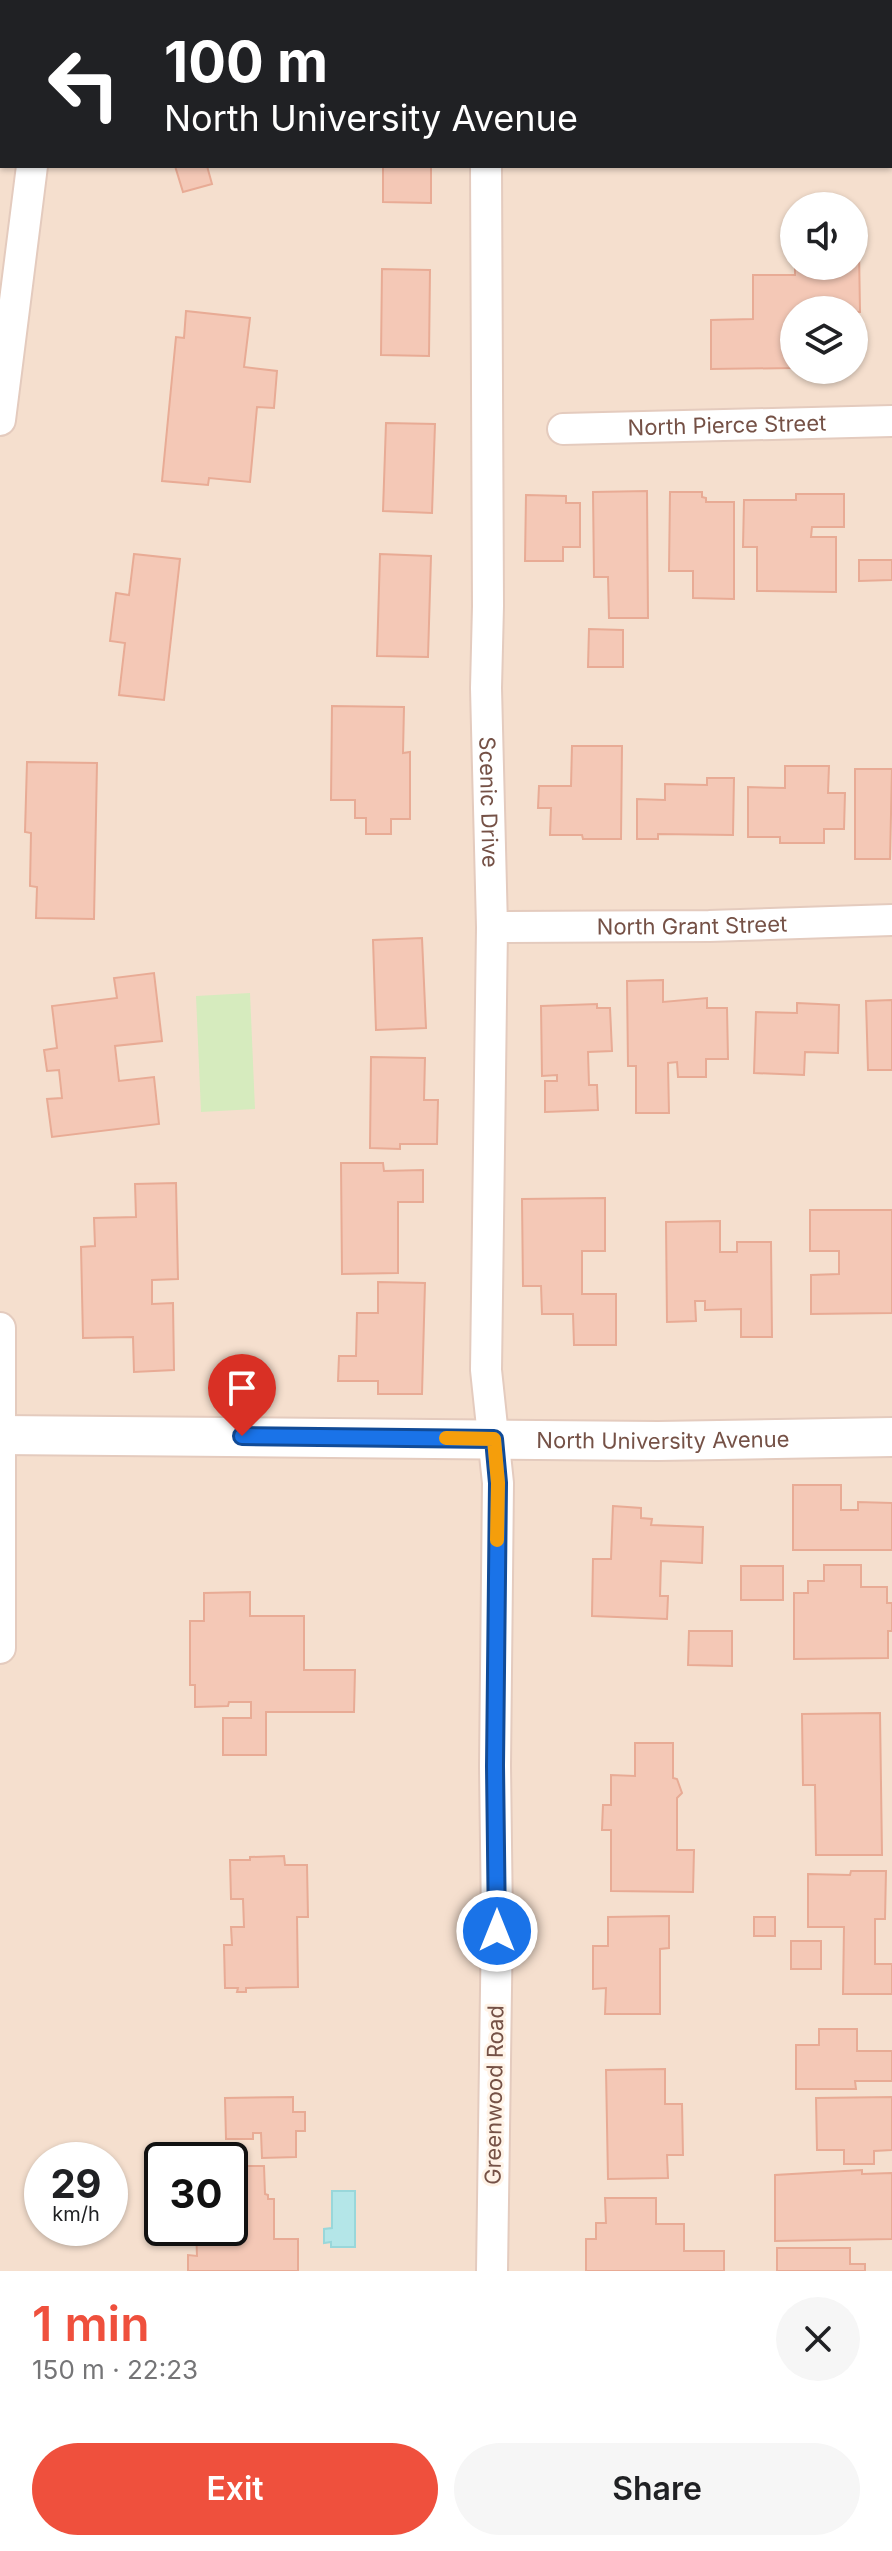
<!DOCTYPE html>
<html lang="en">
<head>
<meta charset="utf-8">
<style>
  :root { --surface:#fff; --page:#f6f6f6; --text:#202124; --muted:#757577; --accent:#ef503d }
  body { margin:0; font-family:Inter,sans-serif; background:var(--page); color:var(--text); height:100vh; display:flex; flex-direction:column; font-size:30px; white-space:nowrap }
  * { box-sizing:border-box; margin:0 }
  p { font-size:26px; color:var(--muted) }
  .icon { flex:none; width:44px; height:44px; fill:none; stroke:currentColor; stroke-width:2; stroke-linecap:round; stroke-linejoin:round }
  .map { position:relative; height:2271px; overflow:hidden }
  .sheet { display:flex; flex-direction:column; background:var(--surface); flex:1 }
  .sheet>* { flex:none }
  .banner { position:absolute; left:0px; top:0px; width:892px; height:168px; box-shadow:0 2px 6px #0004; background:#202124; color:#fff; overflow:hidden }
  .tools { position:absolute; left:780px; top:192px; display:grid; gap:16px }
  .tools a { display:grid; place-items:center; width:88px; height:88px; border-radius:50%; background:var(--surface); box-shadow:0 2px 6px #0004; font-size:40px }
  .speed { position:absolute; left:24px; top:2142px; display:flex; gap:16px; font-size:40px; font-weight:700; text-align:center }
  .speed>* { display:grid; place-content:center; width:104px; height:104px; border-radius:50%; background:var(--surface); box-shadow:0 2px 6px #0004; line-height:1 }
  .speed small { font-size:20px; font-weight:400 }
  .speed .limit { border:4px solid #111; border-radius:12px; background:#fff; color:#111 }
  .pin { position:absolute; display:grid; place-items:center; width:68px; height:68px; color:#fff; margin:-82px -34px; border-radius:50% 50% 50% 0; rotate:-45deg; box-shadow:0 0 8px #0007 }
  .pin .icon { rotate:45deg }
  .me { position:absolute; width:88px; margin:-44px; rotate:0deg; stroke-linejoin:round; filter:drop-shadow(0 0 6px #0008) }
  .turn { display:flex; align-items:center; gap:28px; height:168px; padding:0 32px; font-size:36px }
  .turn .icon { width:104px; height:104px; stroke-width:2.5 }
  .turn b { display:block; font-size:56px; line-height:68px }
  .round { display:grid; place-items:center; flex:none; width:84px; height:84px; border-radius:42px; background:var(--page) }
  .overview { display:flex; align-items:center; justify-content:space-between; height:136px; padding:0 32px }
  h1 { font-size:48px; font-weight:600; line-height:60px; color:var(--accent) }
  .cta { display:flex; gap:16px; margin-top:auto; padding:16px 32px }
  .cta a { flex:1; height:92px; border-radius:48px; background:var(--accent); color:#fff; font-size:32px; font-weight:600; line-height:92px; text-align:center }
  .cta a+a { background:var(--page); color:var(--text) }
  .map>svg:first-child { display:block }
  .residential { fill:#f5dfce; fill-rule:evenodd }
  .green { fill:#d6ebbe }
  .water { fill:#b4e6e8; stroke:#99d7da; stroke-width:2 }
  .building { fill:#f4c8b6; stroke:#e8ab95; stroke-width:2 }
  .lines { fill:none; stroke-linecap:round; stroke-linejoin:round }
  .minor-casing { stroke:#e4cbbe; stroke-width:34 }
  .tertiary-casing { stroke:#e4cbbe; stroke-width:42 }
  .minor { stroke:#fff; stroke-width:30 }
  .tertiary { stroke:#fff; stroke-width:38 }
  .route-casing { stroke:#114b97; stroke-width:20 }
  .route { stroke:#1a73e8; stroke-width:14 }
  .slow { stroke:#f59e0b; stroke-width:14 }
  .labels { text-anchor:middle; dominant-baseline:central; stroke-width:6; stroke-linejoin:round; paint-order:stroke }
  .street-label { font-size:22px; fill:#755146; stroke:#fff3e7 }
</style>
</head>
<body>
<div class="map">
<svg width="892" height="2271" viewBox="0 0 892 2271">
  <rect width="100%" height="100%" fill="#fdefe0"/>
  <path class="residential" d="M0,0H892V2271H0ZM2,2H890V166H2ZM794,206H854V266H794ZM794,310H854V370H794ZM42,2160H110V2228H42ZM162,2160H230V2228H162Z"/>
  <polygon class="green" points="250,993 255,1109 201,1112 196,996"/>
  <polygon class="water" points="332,2191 355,2191 355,2247 331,2247 331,2242 324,2243 324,2229 332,2228"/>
  <g class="building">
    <rect x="326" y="0" width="91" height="2"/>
    <polygon points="649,0 649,2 559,1 576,0"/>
    <polygon points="843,0 892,0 892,80 890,2"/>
    <rect x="890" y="101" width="2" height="64"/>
    <polygon points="175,166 207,166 212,184 183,192"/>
    <polygon points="383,166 431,166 431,203 383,202"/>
    <polygon points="854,250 859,250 860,312 794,310 794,368 711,369 711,320 753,319 753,275 795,275 795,266 854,266"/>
    <polygon points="382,269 430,270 429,356 381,355"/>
    <polygon points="186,311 250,318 244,367 277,371 274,408 257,407 250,482 209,478 208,485 162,481 176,337 184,338"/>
    <polygon points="386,423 435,424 432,513 383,511"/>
    <polygon points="647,491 648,618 609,618 608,577 594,577 593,492"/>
    <polygon points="670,492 702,492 702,497 706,498 706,502 734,502 734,599 693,598 693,571 669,571"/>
    <polygon points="796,494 844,494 844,527 812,527 811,537 836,537 836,592 757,591 757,547 743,547 744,500 796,500"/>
    <polygon points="526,495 566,496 566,503 580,503 580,547 563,547 563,561 525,561"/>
    <polygon points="134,554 180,559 164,700 119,695 125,643 110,641 116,593 129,595"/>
    <polygon points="380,554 431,556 428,657 377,656"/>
    <polygon points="859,560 892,560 892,580 859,581"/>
    <polygon points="589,629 623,630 623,667 588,667"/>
    <polygon points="332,706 404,707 403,753 410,752 410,819 391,819 391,834 366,834 366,818 355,818 355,800 331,800"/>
    <polygon points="572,746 622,746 621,839 583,839 582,835 550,835 551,808 538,808 539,786 571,786"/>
    <polygon points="27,762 97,763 94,919 36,918 37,887 30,886 31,833 25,832"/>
    <polygon points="785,766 829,766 828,793 845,793 844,829 824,829 824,843 780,843 780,837 748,837 748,787 785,788"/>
    <polygon points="855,769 892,769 890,859 855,859"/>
    <polygon points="707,778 734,778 733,835 658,834 658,839 637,839 637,799 665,800 665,784 707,785"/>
    <polygon points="422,938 426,1028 376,1030 373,940"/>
    <polygon points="154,973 162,1041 115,1046 119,1081 154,1077 159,1124 52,1137 47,1099 62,1098 59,1070 47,1071 44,1050 57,1048 52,1006 117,998 114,978"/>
    <polygon points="663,980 663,1002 707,998 707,1008 727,1008 728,1059 706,1059 706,1077 678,1077 677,1062 668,1063 669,1113 636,1113 636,1066 628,1066 627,981"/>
    <polygon points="892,1000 892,1070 868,1070 866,1001"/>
    <polygon points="797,1003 839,1005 838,1053 805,1052 804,1075 754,1073 756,1012 797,1013"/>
    <polygon points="597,1004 597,1008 610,1008 612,1051 588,1052 589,1085 597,1085 598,1110 545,1112 545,1081 557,1081 557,1075 542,1076 541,1006"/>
    <polygon points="371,1057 425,1058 424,1100 438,1100 437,1144 400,1144 400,1149 370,1148"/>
    <polygon points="341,1163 383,1163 384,1171 423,1170 423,1202 398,1202 398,1273 342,1274"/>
    <polygon points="176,1183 178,1279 152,1280 152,1304 173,1303 174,1370 134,1372 133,1337 83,1338 81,1247 95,1246 94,1218 136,1217 135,1184"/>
    <polygon points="605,1198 605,1251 582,1251 582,1294 616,1294 616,1345 574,1345 573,1314 542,1314 541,1286 523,1286 522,1199"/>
    <polygon points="810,1210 892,1210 892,1313 811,1314 811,1275 839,1274 839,1251 810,1251"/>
    <polygon points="720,1221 720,1252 737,1252 737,1242 771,1242 772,1337 741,1337 741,1309 705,1310 705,1301 695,1301 696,1321 667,1322 666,1222"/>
    <polygon points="378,1282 425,1283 422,1394 378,1394 378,1381 338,1381 339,1356 356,1356 357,1313 378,1313"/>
    <polygon points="793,1485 841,1485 841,1510 858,1510 858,1502 892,1503 892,1550 793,1550"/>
    <polygon points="613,1506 641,1508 641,1518 652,1519 651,1525 703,1527 702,1563 661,1561 660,1596 668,1596 667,1619 592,1616 593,1559 611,1559"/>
    <polygon points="824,1565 861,1565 861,1587 887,1587 887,1603 892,1603 892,1631 888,1631 888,1658 794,1659 794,1593 808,1593 808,1581 824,1581"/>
    <rect x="741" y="1566" width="42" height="34"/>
    <polygon points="250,1592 250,1616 304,1616 304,1670 355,1670 354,1712 266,1712 266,1755 223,1755 223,1718 251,1718 251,1702 229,1702 228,1706 195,1707 195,1685 190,1685 190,1621 204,1621 204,1593"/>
    <polygon points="689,1631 732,1631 732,1666 688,1665"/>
    <polygon points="880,1713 882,1855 816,1855 815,1785 803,1785 802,1714"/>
    <polygon points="635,1743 673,1743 673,1778 677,1779 682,1793 677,1798 677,1850 694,1850 693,1892 611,1891 611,1830 602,1830 603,1805 611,1805 611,1775 635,1776"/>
    <polygon points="284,1856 285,1865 307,1865 308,1917 297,1917 298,1987 246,1988 246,1992 237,1992 238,1988 225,1988 224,1945 232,1945 231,1927 244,1927 243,1899 231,1899 230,1860 250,1860 250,1857"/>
    <polygon points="851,1871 886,1871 885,1919 875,1919 875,1964 892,1964 892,1994 843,1994 844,1927 808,1927 808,1874 850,1875"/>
    <polygon points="669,1916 669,1948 660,1949 660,2014 605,2014 606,1988 593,1989 593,1946 608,1946 608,1917"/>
    <rect x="754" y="1917" width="21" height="19"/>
    <rect x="791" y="1941" width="30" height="28"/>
    <polygon points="819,2029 857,2029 857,2051 892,2051 892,2081 855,2081 856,2089 796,2089 796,2045 819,2045"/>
    <polygon points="665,2069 665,2104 682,2104 683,2155 667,2155 668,2178 608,2179 606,2070"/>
    <polygon points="293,2097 293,2112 305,2112 305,2131 296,2131 296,2157 262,2158 261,2133 253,2133 253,2139 226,2139 225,2098"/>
    <polygon points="892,2097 892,2150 874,2151 874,2164 844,2164 844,2150 817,2150 816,2098"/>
    <polygon points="230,2166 264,2166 265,2194 268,2195 268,2199 274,2199 274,2239 298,2239 298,2271 188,2271 188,2255 197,2256 196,2228 230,2228"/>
    <polygon points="862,2170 862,2174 892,2173 892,2239 775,2241 775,2175"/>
    <polygon points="605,2198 656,2198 656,2224 684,2224 684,2251 724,2251 724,2271 586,2271 586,2239 596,2239 596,2223 606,2223"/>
    <polygon points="777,2248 850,2248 850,2264 865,2264 865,2271 777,2271"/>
  </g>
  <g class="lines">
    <defs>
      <g id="minor">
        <polyline points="486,0 486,2"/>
        <polyline points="47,2 47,0"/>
        <path id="s1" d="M486,166L488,606L486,688L492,927L486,1370L498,1483L495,1766L497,1920L492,2271"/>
        <polyline points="0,420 32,166"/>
        <path id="s2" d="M563,429L892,421"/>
        <path id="s3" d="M492,927L709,926L892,920"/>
        <polyline points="0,1328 0,1648"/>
      </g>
      <g id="tertiary">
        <path id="s4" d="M1,1435L658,1441L892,1437"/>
      </g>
    </defs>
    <use href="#minor" class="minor-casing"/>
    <use href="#tertiary" class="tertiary-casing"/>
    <use href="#minor" class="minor"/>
    <use href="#tertiary" class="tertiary"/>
  </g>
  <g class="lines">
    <defs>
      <polyline id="route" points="242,1436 494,1439 498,1483 495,1766 497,1931"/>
    </defs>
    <use href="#route" class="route-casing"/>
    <use href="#route" class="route"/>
    <polyline class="slow" points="446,1438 494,1439 498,1483 497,1540"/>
  </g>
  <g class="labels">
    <g class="street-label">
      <text stroke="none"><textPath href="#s2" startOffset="164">North Pierce Street</textPath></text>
      <text stroke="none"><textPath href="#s1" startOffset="636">Scenic Drive</textPath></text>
      <text stroke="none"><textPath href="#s3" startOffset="200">North Grant Street</textPath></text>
      <text stroke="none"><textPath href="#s4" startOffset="662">North University Avenue</textPath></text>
      <text transform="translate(494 2095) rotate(-89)">Greenwood Road</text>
    </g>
  </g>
</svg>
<div class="tools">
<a><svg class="icon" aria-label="sound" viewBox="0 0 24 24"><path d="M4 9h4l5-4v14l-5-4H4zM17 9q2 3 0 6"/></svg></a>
<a><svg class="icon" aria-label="layers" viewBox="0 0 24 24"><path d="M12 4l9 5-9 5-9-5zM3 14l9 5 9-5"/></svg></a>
</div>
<div class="speed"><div>29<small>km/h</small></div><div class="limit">30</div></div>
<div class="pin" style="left:242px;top:1436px;background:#d93025"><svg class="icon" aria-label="arrive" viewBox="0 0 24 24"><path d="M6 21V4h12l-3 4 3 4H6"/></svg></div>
<svg class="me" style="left:497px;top:1931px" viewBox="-20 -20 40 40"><circle r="17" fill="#1a73e8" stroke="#fff" stroke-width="3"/><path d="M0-11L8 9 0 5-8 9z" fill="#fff"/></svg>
<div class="banner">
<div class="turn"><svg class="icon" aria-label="left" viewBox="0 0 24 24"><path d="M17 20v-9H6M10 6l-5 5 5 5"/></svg><div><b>100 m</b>North University Avenue</div></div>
</div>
</div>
<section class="sheet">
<div class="overview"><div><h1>1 min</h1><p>150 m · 22:23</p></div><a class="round"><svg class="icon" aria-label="close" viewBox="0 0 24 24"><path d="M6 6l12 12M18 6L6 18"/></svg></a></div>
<div class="cta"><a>Exit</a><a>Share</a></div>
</section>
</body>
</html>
